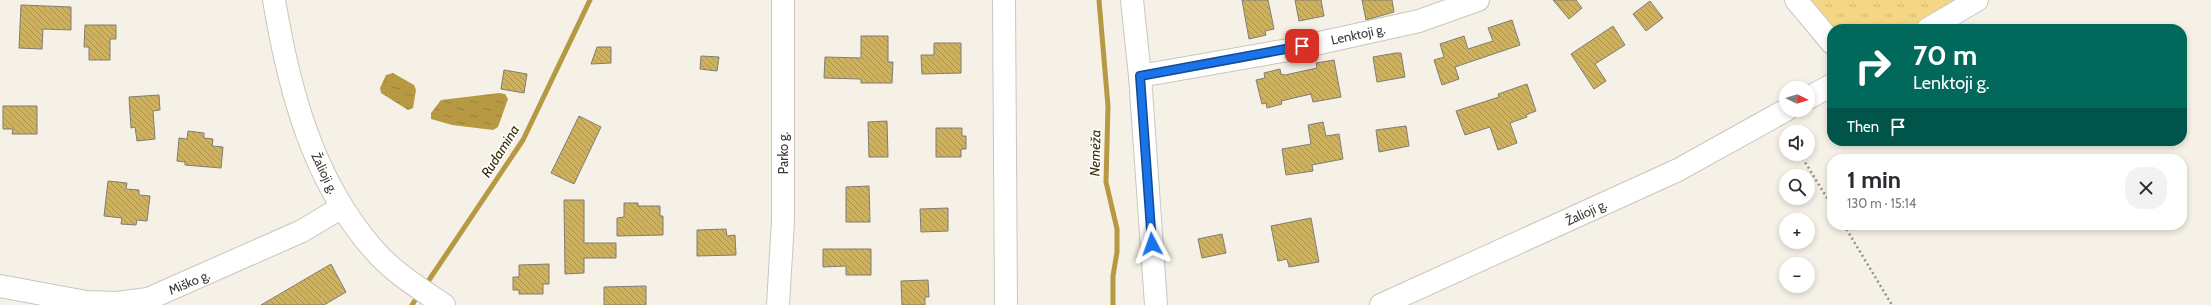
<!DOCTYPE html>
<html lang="en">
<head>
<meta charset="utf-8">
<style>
  :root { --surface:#fff; --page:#f2f2f3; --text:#2b2b33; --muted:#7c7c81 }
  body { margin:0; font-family:Cabin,sans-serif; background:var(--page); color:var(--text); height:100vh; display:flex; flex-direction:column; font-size:15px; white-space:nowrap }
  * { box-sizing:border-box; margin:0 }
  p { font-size:13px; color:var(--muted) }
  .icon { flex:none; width:22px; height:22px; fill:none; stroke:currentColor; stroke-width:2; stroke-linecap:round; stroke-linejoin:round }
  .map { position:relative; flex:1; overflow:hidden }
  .side { position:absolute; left:1827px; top:154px; width:360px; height:76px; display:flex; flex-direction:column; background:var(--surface); border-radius:16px; box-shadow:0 2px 6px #0003 }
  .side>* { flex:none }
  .top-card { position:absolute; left:1827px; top:24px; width:360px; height:122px; border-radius:16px; box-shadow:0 2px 6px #0003; background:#00695c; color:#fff; overflow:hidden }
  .needle { width:26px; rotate:95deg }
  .controls { position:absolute; left:1779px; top:81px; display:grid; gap:8px }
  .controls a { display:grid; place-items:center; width:36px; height:36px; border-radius:50%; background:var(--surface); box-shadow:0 2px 6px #0003; font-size:20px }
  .pin { position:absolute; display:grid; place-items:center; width:34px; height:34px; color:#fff; margin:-17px; border-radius:8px; box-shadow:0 2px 6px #0006 }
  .me { position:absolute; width:44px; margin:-22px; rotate:356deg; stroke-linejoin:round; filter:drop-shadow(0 0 3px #0008) }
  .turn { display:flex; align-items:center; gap:14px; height:84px; padding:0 20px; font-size:18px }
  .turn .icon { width:52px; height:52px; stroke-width:2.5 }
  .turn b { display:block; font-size:28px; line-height:34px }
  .then { display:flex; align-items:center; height:38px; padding:0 20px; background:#0003; gap:8px; font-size:15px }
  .round { display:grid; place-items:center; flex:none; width:42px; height:42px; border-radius:16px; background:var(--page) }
  .summary { display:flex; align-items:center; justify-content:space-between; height:68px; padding:0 20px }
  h1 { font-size:24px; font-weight:800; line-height:30px }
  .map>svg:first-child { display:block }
  .grass { fill:url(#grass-tufts) }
  .water { fill:url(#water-ripples) }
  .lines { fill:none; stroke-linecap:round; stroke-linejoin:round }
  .stream { stroke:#b79944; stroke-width:5 }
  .building { fill:url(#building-back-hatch); stroke:#807d74 }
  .minor-casing { stroke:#c9c6bc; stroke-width:24 }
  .path { stroke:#929089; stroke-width:2.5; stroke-dasharray:2 3; stroke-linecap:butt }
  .minor { stroke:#fff; stroke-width:22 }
  .route-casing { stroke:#114b97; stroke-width:10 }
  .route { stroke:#1a73e8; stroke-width:7 }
  .labels { text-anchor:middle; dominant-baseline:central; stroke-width:3; stroke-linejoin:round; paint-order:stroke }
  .street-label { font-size:13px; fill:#383733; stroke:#fff }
  .water-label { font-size:14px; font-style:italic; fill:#392d07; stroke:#fff }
</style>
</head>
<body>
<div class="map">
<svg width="2211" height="305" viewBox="0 0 2211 305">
  <defs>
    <pattern id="grass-tufts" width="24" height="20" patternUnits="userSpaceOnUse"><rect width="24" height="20" fill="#f4d684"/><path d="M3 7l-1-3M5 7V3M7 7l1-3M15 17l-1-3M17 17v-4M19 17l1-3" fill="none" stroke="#d2b872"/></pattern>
    <pattern id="water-ripples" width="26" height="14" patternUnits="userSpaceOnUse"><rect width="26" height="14" fill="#b79944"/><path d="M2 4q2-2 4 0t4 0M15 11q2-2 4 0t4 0" fill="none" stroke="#967e39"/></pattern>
    <pattern id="building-back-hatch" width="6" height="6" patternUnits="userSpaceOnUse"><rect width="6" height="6" fill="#d0b25d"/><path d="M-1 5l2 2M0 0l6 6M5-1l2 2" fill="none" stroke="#aa924d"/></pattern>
  </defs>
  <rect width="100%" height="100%" fill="#f5f1e7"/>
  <polygon class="grass" points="1806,0 1957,0 1908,29 1832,29"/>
  <g class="water">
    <polygon points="393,73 414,85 416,90 413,108 408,110 381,93 380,88 386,75"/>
    <polygon points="499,93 505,94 508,99 498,127 493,130 452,125 431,119 431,113 441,100"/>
  </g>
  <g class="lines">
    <g class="stream">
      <polyline points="1099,0 1108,106 1106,182 1117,229 1117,252 1113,276 1113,305"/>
      <polyline points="425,286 523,140 590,0"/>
      <polyline points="412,305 419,294"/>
    </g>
  </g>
  <g class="building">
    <polygon points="1242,0 1268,0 1274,29 1265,31 1266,35 1249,39"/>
    <polygon points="1295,0 1321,0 1324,16 1299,21"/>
    <polygon points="1362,0 1392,0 1394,12 1366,20"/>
    <polygon points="1553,0 1576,0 1582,8 1569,19"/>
    <polygon points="1650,1 1663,18 1646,31 1633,14"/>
    <polygon points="21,5 71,7 71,30 43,29 42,49 19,48"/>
    <polygon points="1512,20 1520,45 1455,67 1459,79 1442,85 1434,60 1444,57 1440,44 1464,36 1468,49 1493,41 1488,28"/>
    <polygon points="85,25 116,25 116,39 110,39 110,60 89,60 89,47 84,47"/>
    <polygon points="1613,26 1625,45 1595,64 1606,81 1594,89 1571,54"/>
    <polygon points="861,36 888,36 888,62 893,62 892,83 861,83 861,79 824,78 825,57 861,58"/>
    <polygon points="934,43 961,43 961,73 922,74 921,55 934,55"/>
    <polygon points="597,47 611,47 611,63 591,64"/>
    <polygon points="1396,53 1401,53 1405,77 1377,82 1373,57"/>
    <polygon points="701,56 719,57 717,71 700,69"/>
    <polygon points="1334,60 1341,97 1313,102 1311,94 1281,101 1282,104 1267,108 1266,103 1262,104 1256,80 1265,78 1264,73 1280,69 1281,74 1285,75 1317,68 1316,63"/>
    <polygon points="504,70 527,74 524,93 501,89"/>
    <polygon points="1527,84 1536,111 1526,115 1527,117 1510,123 1517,143 1498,150 1490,127 1465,135 1456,111 1499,97 1498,94"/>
    <polygon points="159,95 160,110 153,111 155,139 137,141 135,127 131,128 129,97"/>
    <polygon points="3,106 37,106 37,134 12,134 13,129 3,129"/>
    <polygon points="579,116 601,127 574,184 551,173"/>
    <polygon points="887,121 888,157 869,157 868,122"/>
    <polygon points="1323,122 1326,136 1339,134 1343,159 1312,165 1313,171 1286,175 1282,149 1311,144 1308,125"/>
    <polygon points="1406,126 1409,146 1379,152 1376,130"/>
    <polygon points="936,128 962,128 962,136 966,136 966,149 961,149 961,157 936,157"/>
    <polygon points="188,131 204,133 204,138 213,139 212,146 223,147 221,168 185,165 185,162 177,161 179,138 187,139"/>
    <polygon points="108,181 127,183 126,189 139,190 139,195 150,196 147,221 137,220 136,225 121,224 122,218 104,216"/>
    <polygon points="869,186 870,222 846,222 846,187"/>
    <polygon points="564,200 584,200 584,243 616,243 616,258 584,258 584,273 565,274"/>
    <polygon points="624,203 638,203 638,206 660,206 660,216 663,216 663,235 617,236 617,218 624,217"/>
    <polygon points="948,208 948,231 921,232 920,209"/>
    <polygon points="1311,218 1319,262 1289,267 1287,259 1278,261 1271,226"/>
    <polygon points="726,229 727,236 735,235 736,255 697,256 697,230"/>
    <polygon points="1222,234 1226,253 1202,258 1198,239"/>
    <polygon points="823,249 871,249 871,275 846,275 846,266 823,267"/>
    <polygon points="331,264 346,292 324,305 261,305"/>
    <polygon points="549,264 549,284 543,284 543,294 519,294 519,290 513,290 513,277 519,277 519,265"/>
    <polygon points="928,280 929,297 925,297 925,305 902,305 901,281"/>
    <polygon points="646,286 646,305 604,305 604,287"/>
  </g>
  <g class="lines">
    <defs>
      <g id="minor">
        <path d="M274,0C289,90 313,181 374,250C393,272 420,289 444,305"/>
        <polyline points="1004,0 1006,305"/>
        <polyline points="1132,0 1140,76 1156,305"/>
        <polyline points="1796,0 1832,43"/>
        <polyline points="1928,29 1977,0"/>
        <polyline points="1140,76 1288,50 1419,21 1478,0"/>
        <polyline points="1808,98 1832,85"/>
        <polyline points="0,286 86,302 117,303 148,299 302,231 342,207"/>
        <polyline points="778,305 783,221 783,0"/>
        <polyline points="1381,305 1678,170 1786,110"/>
      </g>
    </defs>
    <use href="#minor" class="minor-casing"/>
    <g class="path">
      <polyline points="1800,154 1832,206"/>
      <polyline points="1844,225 1892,305"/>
    </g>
    <use href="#minor" class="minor"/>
  </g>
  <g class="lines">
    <defs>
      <polyline id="route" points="1152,244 1140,76 1302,46"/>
    </defs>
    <use href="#route" class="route-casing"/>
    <use href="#route" class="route"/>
  </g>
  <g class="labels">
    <g class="street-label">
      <text transform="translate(1358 34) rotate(-12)">Lenktoji g.</text>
      <text transform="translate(783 153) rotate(-90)">Parko g.</text>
      <text transform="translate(325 173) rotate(64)">Žalioji g.</text>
      <text transform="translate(1586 212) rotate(-25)">Žalioji g.</text>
      <text transform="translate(189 282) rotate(-23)">Miško g.</text>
    </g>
    <g class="water-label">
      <text transform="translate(500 151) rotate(-58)">Rudamina</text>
      <text transform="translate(1095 153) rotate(-89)">Nemėža</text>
    </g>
  </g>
</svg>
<div class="controls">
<a><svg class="needle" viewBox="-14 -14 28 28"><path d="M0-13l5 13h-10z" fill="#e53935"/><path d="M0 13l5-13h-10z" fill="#7c7c81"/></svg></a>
<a><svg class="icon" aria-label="sound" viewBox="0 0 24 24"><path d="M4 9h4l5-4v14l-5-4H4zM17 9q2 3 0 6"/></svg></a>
<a><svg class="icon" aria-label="search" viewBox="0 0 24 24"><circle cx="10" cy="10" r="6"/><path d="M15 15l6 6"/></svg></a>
<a>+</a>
<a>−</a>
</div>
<div class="pin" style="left:1302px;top:46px;background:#d93025"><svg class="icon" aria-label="arrive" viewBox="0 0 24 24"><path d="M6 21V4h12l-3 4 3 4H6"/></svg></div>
<svg class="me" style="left:1152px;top:244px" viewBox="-20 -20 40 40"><path d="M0-17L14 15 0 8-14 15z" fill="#1a73e8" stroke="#fff" stroke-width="4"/></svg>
<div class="top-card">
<div class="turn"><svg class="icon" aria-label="right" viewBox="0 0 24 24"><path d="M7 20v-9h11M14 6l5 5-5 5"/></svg><div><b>70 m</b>Lenktoji g.</div></div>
<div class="then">Then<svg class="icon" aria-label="arrive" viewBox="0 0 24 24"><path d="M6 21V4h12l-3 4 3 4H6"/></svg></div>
</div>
<section class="side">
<div class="summary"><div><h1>1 min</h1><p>130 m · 15:14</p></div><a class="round"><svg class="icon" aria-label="close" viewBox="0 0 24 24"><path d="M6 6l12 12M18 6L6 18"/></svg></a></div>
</section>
</div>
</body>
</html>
